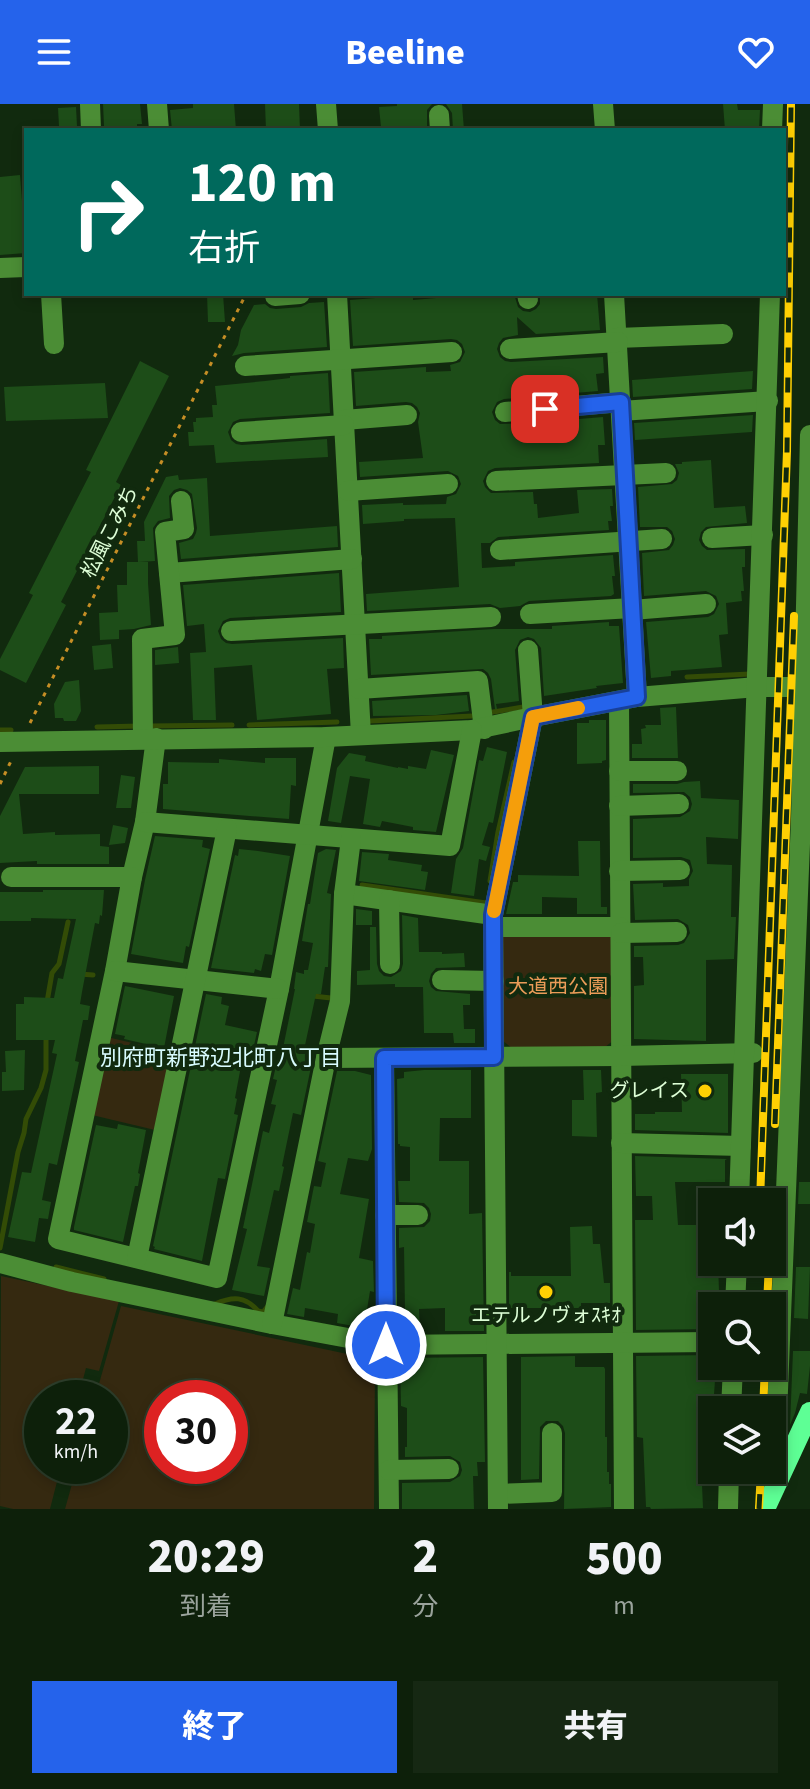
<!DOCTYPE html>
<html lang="ja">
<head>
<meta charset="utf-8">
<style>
  :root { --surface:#0d200a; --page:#162813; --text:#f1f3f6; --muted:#9aa39c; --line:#2d3e2b; --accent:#2563eb }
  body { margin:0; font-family:"Source Sans 3","Noto Sans JP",sans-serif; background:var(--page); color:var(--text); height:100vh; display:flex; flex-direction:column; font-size:30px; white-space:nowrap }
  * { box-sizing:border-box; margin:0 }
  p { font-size:26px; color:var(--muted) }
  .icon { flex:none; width:44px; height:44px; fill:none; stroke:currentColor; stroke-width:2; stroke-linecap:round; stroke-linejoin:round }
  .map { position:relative; height:1405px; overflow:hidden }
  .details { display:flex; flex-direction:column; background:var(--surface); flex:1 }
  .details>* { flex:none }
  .banner { position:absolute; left:24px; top:24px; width:762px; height:168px; border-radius:0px; box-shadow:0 4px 12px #0003,0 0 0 2px var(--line); background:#00695c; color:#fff; overflow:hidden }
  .tools { position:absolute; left:698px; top:1084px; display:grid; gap:16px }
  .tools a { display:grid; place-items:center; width:88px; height:88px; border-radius:0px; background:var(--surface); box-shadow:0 4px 12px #0003,0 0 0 2px var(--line); font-size:40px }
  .speed { position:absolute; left:24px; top:1276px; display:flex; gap:16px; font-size:40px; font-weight:700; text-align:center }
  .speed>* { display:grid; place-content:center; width:104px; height:104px; border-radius:50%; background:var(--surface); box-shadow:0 4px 12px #0003,0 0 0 2px var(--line); line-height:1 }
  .speed small { font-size:20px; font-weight:400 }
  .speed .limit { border:12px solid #d22; background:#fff; color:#111 }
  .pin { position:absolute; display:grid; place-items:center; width:68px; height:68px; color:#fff; margin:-34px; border-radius:16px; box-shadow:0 4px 12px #0006 }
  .me { position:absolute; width:88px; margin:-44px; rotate:0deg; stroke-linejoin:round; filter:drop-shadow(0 0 6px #0008) }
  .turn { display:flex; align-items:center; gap:28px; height:168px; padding:0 32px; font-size:36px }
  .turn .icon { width:104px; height:104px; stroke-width:2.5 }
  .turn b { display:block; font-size:56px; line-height:68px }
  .eta { display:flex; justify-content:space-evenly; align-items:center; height:136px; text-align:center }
  .eta b { font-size:48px; font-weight:800; line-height:56px }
  .action { display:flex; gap:16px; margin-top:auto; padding:16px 32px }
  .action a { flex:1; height:92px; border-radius:0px; background:var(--accent); color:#fff; font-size:32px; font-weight:800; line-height:92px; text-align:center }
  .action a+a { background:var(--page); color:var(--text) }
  header { display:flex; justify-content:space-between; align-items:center; height:104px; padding:0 32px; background:var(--accent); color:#fff; font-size:36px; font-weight:800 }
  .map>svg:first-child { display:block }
  .green { fill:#352910; fill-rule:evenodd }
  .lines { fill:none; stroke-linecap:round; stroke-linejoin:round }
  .stream { stroke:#334c06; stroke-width:5 }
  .building { fill:#1d4d18 }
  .path { stroke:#c68e25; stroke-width:3; stroke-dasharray:4 6; stroke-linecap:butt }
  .minor { stroke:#4b8d35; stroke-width:20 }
  .major { stroke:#5eff95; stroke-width:20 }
  .rail-casing { stroke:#ffd003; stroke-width:8 }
  .rail { stroke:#112a0e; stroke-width:5; stroke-dasharray:15; stroke-linecap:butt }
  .route-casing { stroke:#184099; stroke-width:20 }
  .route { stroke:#2563eb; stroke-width:14 }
  .slow { stroke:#f59e0b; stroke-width:14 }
  .poi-dot { fill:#ffd003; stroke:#112a0e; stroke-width:3 }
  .labels { text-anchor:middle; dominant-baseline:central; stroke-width:8; stroke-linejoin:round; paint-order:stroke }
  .street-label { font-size:20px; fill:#deffd7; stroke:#112a0e }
  .park-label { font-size:20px; fill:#eb9c58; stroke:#112a0e }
  .poi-label { font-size:20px; fill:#deffd7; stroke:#112a0e; text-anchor:end }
  .neighbourhood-label { font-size:22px; fill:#d9fcff; stroke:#112a0e }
</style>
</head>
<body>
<header><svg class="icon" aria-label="menu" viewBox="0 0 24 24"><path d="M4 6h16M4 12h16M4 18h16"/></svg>Beeline<svg class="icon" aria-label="heart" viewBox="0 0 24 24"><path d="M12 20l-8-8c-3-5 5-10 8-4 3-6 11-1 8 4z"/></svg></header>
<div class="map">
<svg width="810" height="1405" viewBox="0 0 810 1405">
  <rect width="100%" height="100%" fill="#112a0e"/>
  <g class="green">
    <polygon points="614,831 615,935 604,944 513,945 503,937 502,832"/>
    <polygon points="107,933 171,948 155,1026 92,1011"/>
    <polygon points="1,1172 119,1197 99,1267 86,1264 78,1294 42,1294 42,1362 61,1362 50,1405 13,1405 0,1402"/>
    <path d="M121,1202L371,1255L375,1260L374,1405H65L77,1362H110V1294H95ZM230,1294V1362H162V1294Z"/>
  </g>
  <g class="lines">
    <g class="stream">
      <polyline points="687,573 750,570"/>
      <polyline points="487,609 529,602"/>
      <polyline points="370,617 472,612"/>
      <polyline points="249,621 337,618"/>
      <polyline points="150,622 232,621"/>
      <polyline points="97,623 140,622"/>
      <polyline points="0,626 11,626"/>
      <polyline points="490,777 498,728 514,658"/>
      <polyline points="362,781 486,799"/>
      <polyline points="80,870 93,871"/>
      <polyline points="313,892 331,894"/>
      <polyline points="47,898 52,869 59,860 68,818"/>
      <polyline points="0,1144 18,1048 24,1029 26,1015 41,984 46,966 46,932"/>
      <polyline points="56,1163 104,1175"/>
      <path d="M215,1200C233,1192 245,1192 258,1207L263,1208L268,1202"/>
    </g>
  </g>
  <g class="building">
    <polygon points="103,0 140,0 142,20 137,20 137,26 125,26 124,22 104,22"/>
    <polygon points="193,0 234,0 236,26 172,26 170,6 193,4"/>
    <polygon points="265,0 299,0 300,26 266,26"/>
    <polygon points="397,0 432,0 427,6 427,22 381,23 379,3 397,2"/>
    <polygon points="446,0 462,0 464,26 453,26 452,9"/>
    <polygon points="723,0 737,0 738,6 760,6 759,26 725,26"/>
    <polygon points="76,3 77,22 59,22 58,4"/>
    <polygon points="20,71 26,149 0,151 0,73"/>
    <polygon points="207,190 223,190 225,218 208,218"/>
    <polygon points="448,190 470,190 470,192 514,190 518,203 523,207 530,208 536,205 540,200 540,190 597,190 600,226 536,230 517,213 518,231 503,234 499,239 497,245 500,253 505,257 511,258 603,253 604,269 596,270 598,287 504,295 497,298 492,308 495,316 500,320 531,319 532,324 556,322 555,317 603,313 605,341 598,341 599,359 495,364 488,367 483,377 485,383 491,389 533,388 534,400 537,400 538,414 579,409 577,386 612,385 613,402 610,402 612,417 608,417 609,426 498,433 490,439 481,439 482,464 515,462 515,458 613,451 615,472 612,472 614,490 611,492 529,497 520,502 500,504 490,500 367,507 366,490 459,483 455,414 404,415 404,417 363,420 362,401 403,399 403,401 446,400 447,393 456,390 461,380 458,372 448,367 360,373 359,358 423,354 418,318 420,309 417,303 412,299 406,298 356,302 354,268 426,263 426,268 451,267 450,261 460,258 465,248 462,240 457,236 451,235 353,242 350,196 413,191 413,196 448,193"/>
    <polygon points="324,198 327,243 244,249 232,252 238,241 241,226 254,201 265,200 270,204 276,205 301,203 309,199"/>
    <polygon points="140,257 169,272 116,378 121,381 61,498 66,501 26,579 0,566 0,555 33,491 29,489 91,368 86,366"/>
    <polygon points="753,267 752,285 633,293 632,276"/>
    <polygon points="328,269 330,309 240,315 233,318 228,328 231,336 236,340 242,341 327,335 328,353 216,359 214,341 189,342 188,328 194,328 193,318 196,318 196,314 213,313 212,301 217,301 215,282 265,277 290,274 290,272"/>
    <polygon points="105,279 108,314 6,317 4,283"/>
    <polygon points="753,311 752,328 635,336 634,319"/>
    <polygon points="711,356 714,404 745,402 747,419 706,423 701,428 699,436 702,442 707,446 745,445 745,463 742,463 744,487 741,487 742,497 726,499 728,530 719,531 722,563 671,567 671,572 651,574 646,518 708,513 714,510 719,500 716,492 706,487 644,492 642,449 669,446 673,441 675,435 672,427 667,423 640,423 638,383 672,380 677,376 679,369 675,360 682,360 682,358"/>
    <polygon points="178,371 179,376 207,374 210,432 337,422 338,443 181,455 179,439 193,435 196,429 197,424 192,390 187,386 180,384 174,386 169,392 170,414 158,417 153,424 155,457 138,458 137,437 145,437 144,418 166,373"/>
    <polygon points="127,458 148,458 148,479 151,521 134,525 119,526 119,535 100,536 99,509 118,508 117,481 127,481"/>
    <polygon points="339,469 341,508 230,514 223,517 218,527 221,535 226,539 232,540 343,534 344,564 327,565 331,610 257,616 252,561 214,564 216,616 193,616 190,549 206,548 204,520 187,522 183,481"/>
    <polygon points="609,518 609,522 619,522 623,579 596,582 597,584 544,592 541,544 534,535 528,533 520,536 515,546 519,597 496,600 497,605 495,605 491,575 488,569 483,565 371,571 369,535 382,535 382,532 494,525 552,525 552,522"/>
    <polygon points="111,540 113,564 94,566 92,542"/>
    <polygon points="178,543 179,559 155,561 155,546"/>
    <polygon points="79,576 81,607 76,617 64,617 63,614 55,614 54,600 65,578"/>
    <polygon points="467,591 469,607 436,611 373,612 372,597"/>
    <polygon points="676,603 678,654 632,654 632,640 642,640 641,625 646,624 645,621 661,621 660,604"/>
    <polygon points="589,616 606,616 606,656 602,657 602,659 577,660 577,619 589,619"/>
    <polygon points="487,643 507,648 493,719 489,718 482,741 490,743 486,757 479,755 474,792 451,789 456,755 463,744 479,656 483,657"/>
    <polygon points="431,646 454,651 436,728 413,726 413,723 382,717 380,723 363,720 370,675 350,672 341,719 328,717 337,664 349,649 366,652 365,657 398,664 398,663 408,665 408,662 426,665"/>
    <polygon points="265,654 296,654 296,682 291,681 289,715 163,705 163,680 168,680 168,658 219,659 219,655 265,659"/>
    <polygon points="99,662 99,690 19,690 23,730 55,728 55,731 100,730 100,742 109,743 109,760 37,760 37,757 0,759 0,712 25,663"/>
    <polygon points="121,671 135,673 131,704 116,704"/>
    <polygon points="700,677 701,694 739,696 738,735 706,733 707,760 732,761 731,813 736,813 734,855 706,856 706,937 634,935 634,882 644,881 643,853 634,853 634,842 678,841 684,839 690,829 688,821 678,815 635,816 633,780 663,779 663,783 689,782 689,775 693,767 690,756 681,753 633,754 633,715 680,713 690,707 692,700 690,693 684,688 633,689 633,680 677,680 684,678"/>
    <polygon points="113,721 128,724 125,739 109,741"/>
    <polygon points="155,732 203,736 202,743 210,745 189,843 186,842 183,859 131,850 145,776"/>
    <polygon points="578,737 600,737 601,803 607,803 607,810 577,810 577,794 542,793 542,810 506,810 513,778 518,778 518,771 579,772"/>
    <polygon points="239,745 258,747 290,752 272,851 265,850 261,867 255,865 254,869 211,864 235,751 238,752"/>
    <polygon points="326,745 336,746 327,789 331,790 328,863 325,863 321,890 316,890 304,946 311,948 308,962 311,963 301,1011 293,1009 282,1062 284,1063 279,1087 274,1086 257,1162 270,1164 264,1192 232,1186 247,1125 243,1124 263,1027 269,1029 276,1001 271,1000 277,976 273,975 279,949 282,949 295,885 294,885 296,868 304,870 304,866 308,866 313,839 302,837 308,800 310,800 318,749"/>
    <polygon points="362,748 389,750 388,756 422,761 421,767 428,768 425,786 359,777"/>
    <polygon points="43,786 104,786 102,812 100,811 99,820 95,819 82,888 80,900 90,902 88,916 83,916 75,957 79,958 57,1061 49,1059 42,1096 51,1098 48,1115 39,1114 35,1138 8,1133 22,1068 31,1069 57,950 52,949 55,936 16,936 16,900 24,900 24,893 54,894 58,874 63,875 76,815 31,814 31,817 0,817 0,788 43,788"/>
    <polygon points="356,805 372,807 372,821 356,821"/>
    <polygon points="402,811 418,814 419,848 442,848 442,850 464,849 465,863 436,864 431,870 429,877 431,883 436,887 470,890 470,901 463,901 464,925 475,925 475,939 454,939 453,929 424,929 423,883 395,883 395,880 357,881 357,867 370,866 370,823 376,823 377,860 379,867 384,872 391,873 401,867 403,860"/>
    <polygon points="125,882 174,892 164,944 124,935 125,932 115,930"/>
    <polygon points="206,890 222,893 221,900 229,902 225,921 257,928 251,955 248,954 246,963 241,962 235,994 237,995 234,1010 238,1011 232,1041 225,1075 218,1074 202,1157 154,1145 155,1143 153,1142"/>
    <polygon points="25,946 24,986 2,987 2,968 6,968 5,947"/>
    <polygon points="424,966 471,966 471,1014 440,1014 439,1057 469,1057 469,1110 482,1109 484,1227 445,1227 445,1204 419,1205 420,1228 403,1228 403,1207 405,1207 404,1143 399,1144 399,1124 424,1123 430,1117 431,1110 429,1104 424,1099 399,1098 398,1077 410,1077 410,1043 400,1042 400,1040 398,1040 397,975 404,974 404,968"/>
    <polygon points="583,966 601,966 602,988 596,989 597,1033 572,1032 572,996 584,996"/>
    <polygon points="337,967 355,967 371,971 372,1045 368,1057 348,1054 340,1090 369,1095 359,1154 373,1157 374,1188 370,1187 366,1212 372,1213 370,1225 337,1219 338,1210 305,1204 304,1213 287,1210 293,1184 300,1186 307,1148 310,1149 315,1120 307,1118 314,1082 321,1083 326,1059 318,1057"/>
    <polygon points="681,970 728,970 728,1029 635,1026 635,1010 655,1010 655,1008 682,1008"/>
    <polygon points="118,1020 146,1026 138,1069 140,1070 138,1082 135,1082 123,1138 74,1126 74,1123 96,1021 117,1025"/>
    <polygon points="635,1052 727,1055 725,1056 725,1078 675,1078 678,1121 712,1121 712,1158 718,1158 719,1187 722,1187 722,1201 712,1201 712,1225 636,1226 635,1116 653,1116 652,1092 636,1092"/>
    <polygon points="799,1078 810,1078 810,1100 798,1100"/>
    <polygon points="592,1122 593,1140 600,1140 604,1179 610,1179 610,1199 581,1199 581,1204 509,1204 509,1168 511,1168 511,1172 571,1172 570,1123"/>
    <polygon points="796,1163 810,1163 808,1215 794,1214"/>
    <polygon points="793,1247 810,1247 810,1262 807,1290 800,1289 795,1309 790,1321"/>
    <polygon points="712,1251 712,1262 716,1262 713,1305 702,1305 702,1321 701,1320 699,1357 701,1357 703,1404 651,1405 650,1403 646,1403 643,1334 637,1333 636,1252"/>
    <polygon points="575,1252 575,1263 604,1263 605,1265 605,1333 607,1333 607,1368 609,1368 609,1380 611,1380 611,1403 564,1405 565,1329 563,1322 558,1317 546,1317 540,1323 539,1375 521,1376 521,1253"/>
    <polygon points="483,1253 485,1358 477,1358 478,1372 473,1372 474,1405 402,1405 402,1379 450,1378 460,1372 462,1366 460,1358 450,1352 405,1353 405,1343 407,1343 407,1304 401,1302 400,1254"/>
  </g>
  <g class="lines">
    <g class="path">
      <polyline points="30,619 246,190"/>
      <polyline points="0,680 12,655"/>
    </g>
    <g class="minor">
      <polyline points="90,0 91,26"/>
      <polyline points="157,0 159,26"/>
      <polyline points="326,0 328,26"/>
      <polyline points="603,0 605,26"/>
      <polyline points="439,11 440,26"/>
      <polyline points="772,26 773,0"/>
      <polyline points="0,164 26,163"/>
      <polyline points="51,190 54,240"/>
      <polyline points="337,190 361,631"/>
      <polyline points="527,190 528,195"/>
      <polyline points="614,190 637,593"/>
      <polyline points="275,192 300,190"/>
      <polyline points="617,234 723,230"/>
      <polyline points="510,245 618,238"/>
      <polyline points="245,262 452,248"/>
      <polyline points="621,307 768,297"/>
      <polyline points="505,308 621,298"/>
      <polyline points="344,316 407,311"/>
      <polyline points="241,328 344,321"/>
      <polyline points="496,377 666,369"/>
      <polyline points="348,387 448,380"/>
      <polyline points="712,434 763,431"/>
      <polyline points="500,446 662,435"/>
      <polyline points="169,469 352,455"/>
      <polyline points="632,506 706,500"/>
      <polyline points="530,510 632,504"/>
      <polyline points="231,527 491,513"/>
      <polyline points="359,585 478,577 484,625"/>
      <polyline points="619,597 624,1405"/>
      <polyline points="156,634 145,718 132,773 115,867 58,1135 217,1174 279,885 326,633"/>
      <polyline points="143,635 142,535 175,531 165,428 184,425 181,397"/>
      <polyline points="0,638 326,633 472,626 533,613 637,593 757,583 810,583"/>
      <polyline points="619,667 677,667"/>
      <polyline points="619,702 679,700"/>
      <polyline points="145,718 450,742 472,626"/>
      <polyline points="619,767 680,766"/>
      <polyline points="11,773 132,773"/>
      <polyline points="344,790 493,811"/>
      <polyline points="389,796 390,860"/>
      <polyline points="494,823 620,823"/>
      <polyline points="621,829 677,828"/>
      <polyline points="115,867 279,885"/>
      <polyline points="442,876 494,877"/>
      <polyline points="326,954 621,952 753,949"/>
      <polyline points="384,954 389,1405"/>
      <polyline points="621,1039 741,1042"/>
      <polyline points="739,1098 770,190"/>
      <polyline points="385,1111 418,1111"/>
      <polyline points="137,1154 227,725"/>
      <polyline points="0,1159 72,1178 272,1220 386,1241 712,1238"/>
      <polyline points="735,1202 737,1158"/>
      <polyline points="272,1220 326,954 340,897 344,790 351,735"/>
      <polyline points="731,1306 733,1262"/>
      <polyline points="389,1366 449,1365"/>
      <polyline points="774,1385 801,715 810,331"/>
      <polyline points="498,1390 552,1388 552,1329"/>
      <polyline points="498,1405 493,811 533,613 528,546"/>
      <polyline points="728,1405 729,1366"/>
    </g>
    <polyline class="major" points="765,1405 810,1308"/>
    <defs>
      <g id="rail">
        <polyline points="775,1020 794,512"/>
        <polyline points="760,1098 787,347 791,0"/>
        <polyline points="767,1202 769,1158"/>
        <polyline points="763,1306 765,1262"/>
        <polyline points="759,1405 761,1366"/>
      </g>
    </defs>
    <use href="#rail" class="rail-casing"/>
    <use href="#rail" class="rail"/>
  </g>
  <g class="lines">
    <defs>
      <polyline id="route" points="386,1241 384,954 494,953 493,811 533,613 637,593 621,298 545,305"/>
    </defs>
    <use href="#route" class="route-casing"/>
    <use href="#route" class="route"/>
    <polyline class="slow" points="494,807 533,613 578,604"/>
  </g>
  <g class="poi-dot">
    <circle cx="705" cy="987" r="8"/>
    <circle cx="546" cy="1188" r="8"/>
  </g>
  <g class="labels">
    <g class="street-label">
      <text transform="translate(110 428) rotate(-63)">松風こみち</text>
    </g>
    <g class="park-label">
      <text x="558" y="883">大道西公園</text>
    </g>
    <g class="poi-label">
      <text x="689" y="987">グレイス</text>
      <text x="546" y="1212" text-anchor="middle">エテルノヴォｽｷｵ</text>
    </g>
    <g class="neighbourhood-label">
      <text x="221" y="954">別府町新野辺北町八丁目</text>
    </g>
  </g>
</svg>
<div class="tools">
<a><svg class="icon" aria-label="sound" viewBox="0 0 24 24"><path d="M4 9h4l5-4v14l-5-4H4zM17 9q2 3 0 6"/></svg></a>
<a><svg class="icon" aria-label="search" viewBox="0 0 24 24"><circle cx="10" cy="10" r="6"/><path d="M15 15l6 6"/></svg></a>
<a><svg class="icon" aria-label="layers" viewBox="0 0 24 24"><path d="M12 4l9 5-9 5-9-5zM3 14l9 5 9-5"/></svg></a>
</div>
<div class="speed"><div>22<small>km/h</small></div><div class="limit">30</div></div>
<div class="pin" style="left:545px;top:305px;background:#d93025"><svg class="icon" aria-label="arrive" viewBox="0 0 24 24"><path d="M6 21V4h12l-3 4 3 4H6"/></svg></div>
<svg class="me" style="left:386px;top:1241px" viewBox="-20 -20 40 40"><circle r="17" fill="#2563eb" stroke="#fff" stroke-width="3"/><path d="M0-11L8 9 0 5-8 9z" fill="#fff"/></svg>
<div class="banner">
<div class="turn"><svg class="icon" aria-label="right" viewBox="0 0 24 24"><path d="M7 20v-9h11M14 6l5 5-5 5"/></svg><div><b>120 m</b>右折</div></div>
</div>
</div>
<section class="details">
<div class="eta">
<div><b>20:29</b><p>到着</p></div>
<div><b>2</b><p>分</p></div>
<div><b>500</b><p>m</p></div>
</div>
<div class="action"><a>終了</a><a>共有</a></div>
</section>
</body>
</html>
